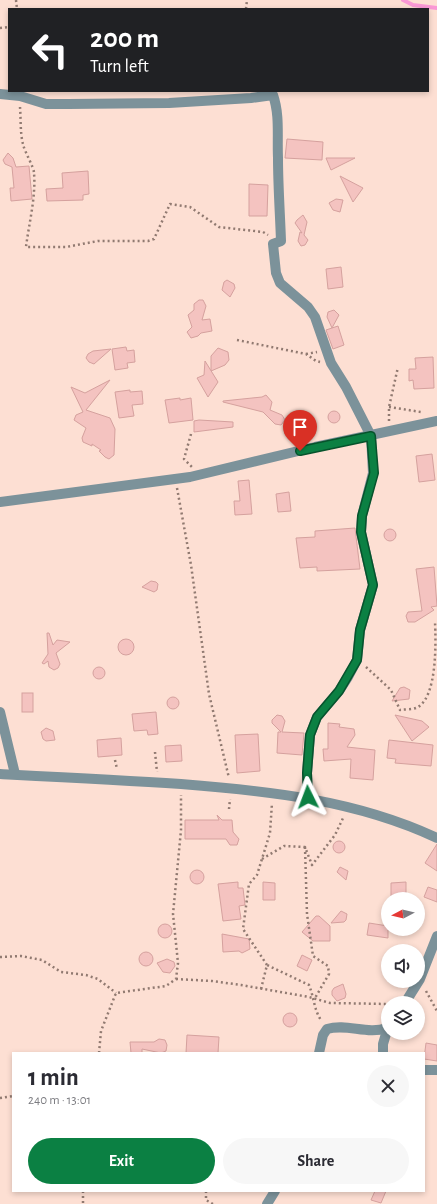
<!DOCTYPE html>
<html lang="en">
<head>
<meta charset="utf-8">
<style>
  :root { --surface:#fff; --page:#f7f7f7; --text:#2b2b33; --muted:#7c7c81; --accent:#0b8043 }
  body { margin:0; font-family:"Alegreya Sans",sans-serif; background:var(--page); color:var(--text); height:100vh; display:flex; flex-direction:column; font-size:15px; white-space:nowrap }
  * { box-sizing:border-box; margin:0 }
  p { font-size:13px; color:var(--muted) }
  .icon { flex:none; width:22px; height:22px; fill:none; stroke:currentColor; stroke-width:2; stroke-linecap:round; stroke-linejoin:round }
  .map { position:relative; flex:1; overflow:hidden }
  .side { position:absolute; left:12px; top:1052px; width:413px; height:140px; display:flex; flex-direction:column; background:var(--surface); border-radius:0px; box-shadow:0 2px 6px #0003 }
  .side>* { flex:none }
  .guide { position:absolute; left:8px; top:8px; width:421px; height:84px; border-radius:0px; box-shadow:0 2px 6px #0003; background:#202124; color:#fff; overflow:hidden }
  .needle { width:26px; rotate:263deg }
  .controls { position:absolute; left:381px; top:892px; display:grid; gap:8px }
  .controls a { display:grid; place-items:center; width:44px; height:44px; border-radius:50%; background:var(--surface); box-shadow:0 2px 6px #0003; font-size:20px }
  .pin { position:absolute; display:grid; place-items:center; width:34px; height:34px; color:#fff; margin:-41px -17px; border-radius:50% 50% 50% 0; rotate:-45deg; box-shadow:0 0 4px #0007 }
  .pin .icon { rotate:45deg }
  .me { position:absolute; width:44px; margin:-22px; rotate:357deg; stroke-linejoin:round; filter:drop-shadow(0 0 3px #0008) }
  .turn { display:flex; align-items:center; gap:14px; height:84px; padding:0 16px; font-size:18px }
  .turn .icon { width:52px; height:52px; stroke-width:2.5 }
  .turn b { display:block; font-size:28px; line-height:34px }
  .round { display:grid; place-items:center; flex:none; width:42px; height:42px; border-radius:21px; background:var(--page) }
  .head { display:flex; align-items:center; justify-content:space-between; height:68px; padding:0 16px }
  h1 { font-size:24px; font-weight:600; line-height:30px }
  .cta { display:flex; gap:8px; margin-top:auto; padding:8px 16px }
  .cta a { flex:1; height:46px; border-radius:24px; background:var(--accent); color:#fff; font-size:16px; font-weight:600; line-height:46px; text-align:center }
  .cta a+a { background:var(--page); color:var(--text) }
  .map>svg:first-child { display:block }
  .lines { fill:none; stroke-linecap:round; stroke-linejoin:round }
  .stream { stroke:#fa98d5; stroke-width:4 }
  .building { fill:#f4c3c0; stroke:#d5a19e }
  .path { stroke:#917a71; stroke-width:2.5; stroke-dasharray:2 3; stroke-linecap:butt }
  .minor { stroke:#7c929a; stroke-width:10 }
  .route-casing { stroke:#07532c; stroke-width:10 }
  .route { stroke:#0b8043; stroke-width:7 }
</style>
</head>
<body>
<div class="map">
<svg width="437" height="1204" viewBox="0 0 437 1204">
  <rect width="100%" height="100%" fill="#fddfd3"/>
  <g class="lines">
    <polyline class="stream" points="403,0 413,5 437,8"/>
  </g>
  <g class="building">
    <polygon points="287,139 323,142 322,160 285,158"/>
    <polygon points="8,153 13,158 16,167 29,166 32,199 11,201 10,188 14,188 12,167 5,164 3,160"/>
    <polygon points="326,158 355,158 331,170"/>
    <polygon points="88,171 89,194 83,195 83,200 47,201 46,189 63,188 62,173"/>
    <polygon points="340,176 363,188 353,202"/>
    <polygon points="249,184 268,185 267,216 249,216"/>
    <polygon points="336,199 343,200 340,212 333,210 329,203"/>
    <polygon points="303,215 307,222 304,235 308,240 305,245 301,246 298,241 300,232 302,233 295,223 297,220"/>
    <polygon points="341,267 343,287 328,289 326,269"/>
    <polygon points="227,280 234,284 235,288 230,297 222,290 224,282"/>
    <polygon points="199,300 203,300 206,306 202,320 210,319 212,331 201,333 198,336 191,338 187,332 192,327 188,315 194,310 194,304"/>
    <polygon points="334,310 339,315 332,328 338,326 344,345 333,349 326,330 332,328 327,317 328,312"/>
    <polygon points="126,347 127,351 134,350 135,362 127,363 128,368 115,370 112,349"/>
    <polygon points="218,348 228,352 229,360 225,365 211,371 211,356"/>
    <polygon points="111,349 94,364 89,362 86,358 88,354 93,351"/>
    <polygon points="433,357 434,388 414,389 413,380 409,381 409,369 416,369 415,358"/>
    <polygon points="205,361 218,382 208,397 197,378 204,375"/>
    <polygon points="110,380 86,410 110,418 115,429 114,455 109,459 105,457 99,451 101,450 92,444 92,446 83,442 82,438 86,428 74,420 76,415 83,412 71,387 85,393"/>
    <polygon points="130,390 130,392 142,391 143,404 132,405 134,416 119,418 115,392"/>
    <polygon points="266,395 272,402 270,410 282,415 285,420 281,425 275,424 263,412 223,402 223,401 262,397"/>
    <polygon points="180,398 180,400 191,398 193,420 169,423 165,400"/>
    <circle cx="334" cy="417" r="6"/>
    <polygon points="199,420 233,422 233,427 194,432 194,421"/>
    <polygon points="432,454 435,480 419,482 416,456"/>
    <polygon points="249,480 252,514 235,515 234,501 240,501 238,481"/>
    <polygon points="289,492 291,511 278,512 276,494"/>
    <polygon points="355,528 360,569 317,571 317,567 300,568 296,538 315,537 315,531"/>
    <circle cx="390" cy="535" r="6"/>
    <polygon points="434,567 437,606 431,607 434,610 415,622 408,622 406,616 408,612 422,611 416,569"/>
    <polygon points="151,581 156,582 158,584 157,590 154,592 142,587"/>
    <polygon points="47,633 49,633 53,645 57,640 70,642 56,653 60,664 58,668 54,670 49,667 48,661 44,664 42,663 48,654"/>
    <circle cx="126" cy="647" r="8"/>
    <circle cx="99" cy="673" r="6"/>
    <polygon points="404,687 410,690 409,699 392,701 400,688"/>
    <rect x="22" y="693" width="11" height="19"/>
    <circle cx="173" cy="703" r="6"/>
    <polygon points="156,712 158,734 148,735 147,730 134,731 132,714"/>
    <polygon points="277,715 282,716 285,721 282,732 304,733 302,755 277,753 278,732 281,732 272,723 272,720"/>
    <polygon points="395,715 422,721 429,727 412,741"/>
    <polygon points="328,723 340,724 339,727 354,729 355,735 347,747 375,750 373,780 350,778 351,759 324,761 323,749 328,749"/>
    <polygon points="46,728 53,731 55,740 46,741 43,739 41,732"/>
    <polygon points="258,734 260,771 237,773 235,735"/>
    <polygon points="121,738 122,755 98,757 97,740"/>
    <polygon points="389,740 433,745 431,766 395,763 396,759 387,758"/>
    <polygon points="181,745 182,761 166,762 165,746"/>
    <polygon points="217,815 222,820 232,820 233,832 239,839 237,845 230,845 226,839 185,839 185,820 219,820"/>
    <circle cx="339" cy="847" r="6"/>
    <polygon points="437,844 437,871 425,863"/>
    <polygon points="340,867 348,871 346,880 337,872"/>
    <circle cx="197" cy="877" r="7"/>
    <polygon points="238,882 238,888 243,888 245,905 239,906 241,919 223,921 218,884"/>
    <polygon points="263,882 275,883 275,900 263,900"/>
    <polygon points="406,882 406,899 391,899 391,883"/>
    <polygon points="428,887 437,890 437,902 424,897"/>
    <polygon points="341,911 347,914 346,920 344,922 331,923"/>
    <polygon points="316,916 319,916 330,926 330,941 313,941 302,932"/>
    <polygon points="369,923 388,926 388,938 367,935"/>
    <circle cx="165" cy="931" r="7"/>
    <polygon points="222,934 249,939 250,949 242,953 239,951 223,952"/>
    <circle cx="146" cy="959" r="7"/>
    <polygon points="302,955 312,960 307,971 297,966"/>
    <polygon points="167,959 174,962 175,966 170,973 163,972 157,963"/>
    <polygon points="343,984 346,994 345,998 337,1001 332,995 332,991 334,988"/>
    <circle cx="290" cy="1020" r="7"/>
    <polygon points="187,1035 219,1037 218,1053 186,1053"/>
    <polygon points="159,1039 165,1040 167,1045 166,1051 161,1053 142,1049 142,1053 131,1053 130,1042 154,1042"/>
    <polygon points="426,1043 437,1045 437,1061 424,1059"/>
    <polygon points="375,1191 386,1191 381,1203 371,1200"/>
  </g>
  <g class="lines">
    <g class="path">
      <polyline points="16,0 17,9"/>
      <polyline points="246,9 247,0"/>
      <polyline points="0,28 9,27"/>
      <path d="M20,107C21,119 20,133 23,144C25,153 34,167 34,173C36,197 29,223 26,247H66L98,241H148L154,239L170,204L190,207L219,227L263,232L268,235"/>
      <polyline points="237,340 306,354 316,361 320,362"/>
      <polyline points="306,354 317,352"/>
      <polyline points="389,407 421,412"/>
      <polyline points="389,421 389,407 398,367"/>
      <polyline points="191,434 184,459 192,467"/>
      <polyline points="177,488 191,565 209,694 229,778"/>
      <path d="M366,667L391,690L400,710C405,709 413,710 418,707C437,696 436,643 435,622"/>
      <polyline points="155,752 157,772"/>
      <polyline points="115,760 117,769"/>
      <polyline points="229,809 230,799"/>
      <polyline points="305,847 307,914 313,956 328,966 329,974 315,998"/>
      <polyline points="262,859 284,846 305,847 312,865 335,835 344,816"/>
      <polyline points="0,957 21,956 42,960 61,972 86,975 98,979 116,993"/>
      <polyline points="267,965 243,929 249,884 257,875 270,833 272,803"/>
      <polyline points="176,979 212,981 241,985 309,997 330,1003 388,1004"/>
      <path d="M261,989L267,965L309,985C314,997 314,1010 321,1020"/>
      <polyline points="426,991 437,1011"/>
      <polyline points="99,1053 101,1031 116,993 166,986 176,979 178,963 173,914 181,830 181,795"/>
      <polyline points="0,1098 13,1096"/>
      <polyline points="83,1191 83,1204"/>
      <polyline points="206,1191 206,1200 213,1204"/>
    </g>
    <g class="minor">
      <path d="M0,94L20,96L46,104H68L169,103L251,98L273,95C280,115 277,136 278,158C278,185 280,213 281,241L273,244L276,273L280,283L308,307L315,317L331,363L346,387L371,436L373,473L362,516L361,532L373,585L360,630L357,660L348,677L339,691L317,717L310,735L307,773L308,797"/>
      <polyline points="0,502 190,477 315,447 437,421"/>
      <polyline points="0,712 15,774"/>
      <path d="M0,774C60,777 121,780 181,784C269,791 356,800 437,838"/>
      <polyline points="405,1003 420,979 437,936"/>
      <path d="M319,1053L323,1035L327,1029C347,1023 367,1035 387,1028"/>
      <polyline points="383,1053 383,1044 388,1027"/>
      <polyline points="424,1070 437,1070"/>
      <polyline points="267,1204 275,1191"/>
    </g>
  </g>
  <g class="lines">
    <defs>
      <polyline id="route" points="300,451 371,436 374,473 362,516 361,532 373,585 360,630 357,660 339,691 317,717 310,735 307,773 308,797"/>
    </defs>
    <use href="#route" class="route-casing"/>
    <use href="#route" class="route"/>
  </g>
</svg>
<div class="controls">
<a><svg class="needle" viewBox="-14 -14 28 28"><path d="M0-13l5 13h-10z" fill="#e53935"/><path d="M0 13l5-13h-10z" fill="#7c7c81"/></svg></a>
<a><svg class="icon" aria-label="sound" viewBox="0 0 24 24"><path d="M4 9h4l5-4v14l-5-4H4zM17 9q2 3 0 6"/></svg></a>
<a><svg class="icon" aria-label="layers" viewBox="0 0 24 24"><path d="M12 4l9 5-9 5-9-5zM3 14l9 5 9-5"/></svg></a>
</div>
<div class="pin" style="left:300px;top:451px;background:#d93025"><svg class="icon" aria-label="arrive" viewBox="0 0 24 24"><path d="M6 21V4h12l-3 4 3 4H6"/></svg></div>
<svg class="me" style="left:308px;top:797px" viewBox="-20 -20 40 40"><path d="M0-17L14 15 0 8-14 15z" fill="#0b8043" stroke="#fff" stroke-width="4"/></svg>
<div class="guide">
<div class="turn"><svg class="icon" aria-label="left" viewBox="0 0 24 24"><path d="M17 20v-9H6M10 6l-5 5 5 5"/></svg><div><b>200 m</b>Turn left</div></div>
</div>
<section class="side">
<div class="head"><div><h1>1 min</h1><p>240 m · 13:01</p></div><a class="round"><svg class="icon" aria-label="close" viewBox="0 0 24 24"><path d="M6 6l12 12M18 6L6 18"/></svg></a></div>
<div class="cta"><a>Exit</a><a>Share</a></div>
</section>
</div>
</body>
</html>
